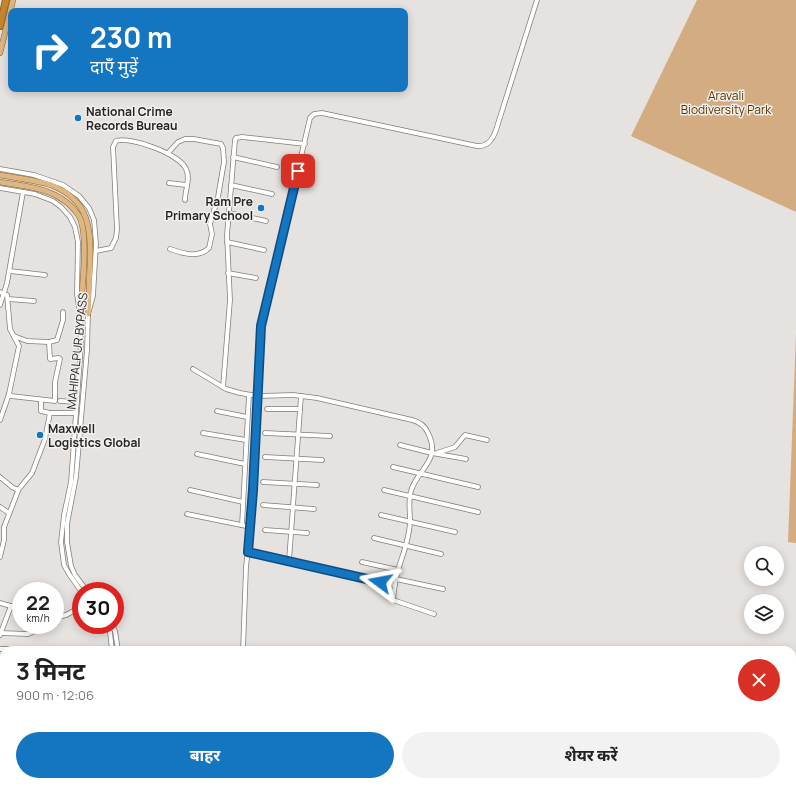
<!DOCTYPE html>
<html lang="hi">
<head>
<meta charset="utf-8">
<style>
  :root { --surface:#fff; --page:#f2f2f2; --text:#202124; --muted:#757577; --accent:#1475c1 }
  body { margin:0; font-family:Manrope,"Noto Sans Devanagari",sans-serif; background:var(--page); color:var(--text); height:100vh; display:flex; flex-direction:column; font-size:15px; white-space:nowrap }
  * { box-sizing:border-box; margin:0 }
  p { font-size:13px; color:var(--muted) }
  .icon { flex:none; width:22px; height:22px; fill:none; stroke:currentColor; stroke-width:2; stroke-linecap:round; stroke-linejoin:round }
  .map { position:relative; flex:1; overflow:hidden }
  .panel { position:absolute; left:0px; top:646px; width:796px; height:140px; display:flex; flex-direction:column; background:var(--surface); border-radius:12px 12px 0 0; box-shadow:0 2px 10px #0003 }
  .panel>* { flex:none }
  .guide { position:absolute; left:8px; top:8px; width:400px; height:84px; border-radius:8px; box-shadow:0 2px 10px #0003; background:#1475c1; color:#fff; overflow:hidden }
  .tools { position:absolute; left:744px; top:546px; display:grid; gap:8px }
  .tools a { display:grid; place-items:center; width:40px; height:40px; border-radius:50%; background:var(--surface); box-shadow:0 2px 10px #0003; font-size:20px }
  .speed { position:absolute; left:12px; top:582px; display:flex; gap:8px; font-size:20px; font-weight:700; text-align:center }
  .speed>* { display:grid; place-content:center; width:52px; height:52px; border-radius:50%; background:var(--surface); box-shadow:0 2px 10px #0003; line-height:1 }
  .speed small { font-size:10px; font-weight:400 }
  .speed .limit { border:6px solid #d22; background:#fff; color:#111 }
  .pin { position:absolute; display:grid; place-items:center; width:34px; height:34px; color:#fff; margin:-17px; border-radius:8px; box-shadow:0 2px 6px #0006 }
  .me { position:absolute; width:44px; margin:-22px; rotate:283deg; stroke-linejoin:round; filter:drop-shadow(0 0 3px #0008) }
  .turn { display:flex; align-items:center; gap:14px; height:84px; padding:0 16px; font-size:18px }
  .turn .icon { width:52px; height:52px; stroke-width:2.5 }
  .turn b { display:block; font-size:28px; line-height:34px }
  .round { display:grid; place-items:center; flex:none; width:42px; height:42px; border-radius:21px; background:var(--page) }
  .head { display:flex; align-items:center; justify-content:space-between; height:68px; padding:0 16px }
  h1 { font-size:24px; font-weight:700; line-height:30px }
  .primary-button { display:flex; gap:8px; margin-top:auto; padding:8px 16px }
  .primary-button a { flex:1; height:46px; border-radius:24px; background:var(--accent); color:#fff; font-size:16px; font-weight:700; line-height:46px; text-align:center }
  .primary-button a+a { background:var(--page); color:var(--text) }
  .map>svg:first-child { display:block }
  .green { fill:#d3ac81 }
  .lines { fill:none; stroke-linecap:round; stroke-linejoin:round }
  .minor-casing { stroke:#817e7b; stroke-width:5.5 }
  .major-casing { stroke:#8f632a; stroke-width:6 }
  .highway-casing { stroke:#8f632a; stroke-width:8 }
  .minor { stroke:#fff; stroke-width:4 }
  .major { stroke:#ddb682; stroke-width:5 }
  .highway { stroke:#c7852e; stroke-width:6 }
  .route-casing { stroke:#0d4c7d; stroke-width:10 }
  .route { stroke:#1475c1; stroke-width:7 }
  .poi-dot { fill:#1475c1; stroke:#f2efec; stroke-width:1.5 }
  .labels { text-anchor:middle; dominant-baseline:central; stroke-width:3; stroke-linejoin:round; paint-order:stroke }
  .park-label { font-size:12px; fill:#5a3602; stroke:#f2efec }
  .poi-label { font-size:12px; font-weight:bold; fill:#262523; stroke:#f2efec; text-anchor:start }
  .street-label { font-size:12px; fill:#262523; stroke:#f2efec }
</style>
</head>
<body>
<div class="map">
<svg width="796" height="786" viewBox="0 0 796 786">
  <rect width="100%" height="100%" fill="#e5e2df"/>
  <g class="green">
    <polygon points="697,0 796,0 796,212 631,136"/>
    <polygon points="796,333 796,543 788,542"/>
  </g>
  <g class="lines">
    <defs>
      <g id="minor">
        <path d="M168,153L178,142L185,139H194L221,144L223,148L224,162L218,197L210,224L212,234L209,248C198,259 182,253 170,249"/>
        <polyline points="233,157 277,167"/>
        <polyline points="0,169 34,175 63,185 79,196 89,208 94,220 96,244 93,296 88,314 87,350 76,477 67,524 67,542 71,566 75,575 87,591"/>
        <polyline points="169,183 186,185"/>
        <polyline points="231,185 272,194"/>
        <polyline points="0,188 35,194 53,201 61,207 70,217 75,227 78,242 77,294 80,314 81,344 71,482 64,515 61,542 64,565 69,574 81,591"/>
        <polyline points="229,213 266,221"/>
        <polyline points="227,242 264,250"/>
        <path d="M96,251L111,248L116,238L117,229L113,147L116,141C130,136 180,154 186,169C191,178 185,190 185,200"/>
        <polyline points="10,271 45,275"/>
        <polyline points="228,273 256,278"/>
        <polyline points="0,292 7,295 10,329 19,346 10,389 9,394 11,396 55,401 55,382 60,359 59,358 50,359 49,342 57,340 63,320 63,312"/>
        <polyline points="8,299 34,301"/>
        <polyline points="0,305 7,283 23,192"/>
        <polyline points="14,336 27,341 49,342"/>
        <path d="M193,369L226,389L240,393L258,396L293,395L317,398L412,420C420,422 425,426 428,433C442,461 417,469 411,491C407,504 412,518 409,531C407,545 402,557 398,570C395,580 394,590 393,600L434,614"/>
        <polyline points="223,387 230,300 227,235 235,140 236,138 242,137 305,144"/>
        <polyline points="41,400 41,411 50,413"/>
        <polyline points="60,401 77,402"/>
        <polyline points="267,409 300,409"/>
        <polyline points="217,411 247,417"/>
        <polyline points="0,420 9,394"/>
        <polyline points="203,433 246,440"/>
        <polyline points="265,433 330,436"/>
        <polyline points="400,445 432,453 466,459"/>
        <polyline points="437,453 455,447 465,435 487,440"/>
        <polyline points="197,454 245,464"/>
        <polyline points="265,457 322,460"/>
        <polyline points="393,467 478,487"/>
        <polyline points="0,477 12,487 18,490 32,473 45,439 50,413 76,413"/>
        <polyline points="263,482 317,485"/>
        <polyline points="190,490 243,502"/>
        <polyline points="384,490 478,512"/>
        <polyline points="263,505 314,509"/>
        <polyline points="0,507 9,513"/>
        <polyline points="187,514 251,527"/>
        <polyline points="381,515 455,532"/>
        <polyline points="242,525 249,395"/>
        <polyline points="265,530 307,533"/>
        <polyline points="374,538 441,554"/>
        <polyline points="248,552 395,585"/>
        <polyline points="0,557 4,540 4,527 18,491"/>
        <polyline points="289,561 301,396"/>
        <polyline points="362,562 398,570"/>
        <polyline points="396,579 443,589"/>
        <polyline points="0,603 21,609"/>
        <polyline points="55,618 66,615 81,607"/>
        <polyline points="105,625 110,632 112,650"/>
        <polyline points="112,625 115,631 118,650"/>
        <polyline points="1,633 28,634 48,625"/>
        <polyline points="0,635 11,606"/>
        <polyline points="0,649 24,649"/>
        <path d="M243,650L246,567L252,513L257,410L260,333L310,118L314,114L322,113L477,146C488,147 493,139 496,130L537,0"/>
        <polyline points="0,692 4,692"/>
        <polyline points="0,711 4,711"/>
        <polyline points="0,728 4,728"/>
        <polyline points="75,786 76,782"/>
        <polyline points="81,786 82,782"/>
        <polyline points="235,786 236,782"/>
      </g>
      <g id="major">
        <polyline points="0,53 13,0"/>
        <path d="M0,175C17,178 35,180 51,185C90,200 91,229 90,266C89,282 89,298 88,314"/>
        <path d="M0,182C16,185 33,186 48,192C60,196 72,205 79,216C89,233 82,292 80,314"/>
      </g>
      <polyline id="highway" points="0,26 6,0"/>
    </defs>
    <use href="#minor" class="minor-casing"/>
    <use href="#major" class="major-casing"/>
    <use href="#highway" class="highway-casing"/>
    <use href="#minor" class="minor"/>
    <use href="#major" class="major"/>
    <use href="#highway" class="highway"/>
  </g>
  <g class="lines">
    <defs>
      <polyline id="route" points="298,171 261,326 253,490 248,552 380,582"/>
    </defs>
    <use href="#route" class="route-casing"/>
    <use href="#route" class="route"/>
  </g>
  <g class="poi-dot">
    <circle cx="78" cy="118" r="4"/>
    <circle cx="261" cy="208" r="4"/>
    <circle cx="40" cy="435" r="4"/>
  </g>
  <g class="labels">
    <g class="park-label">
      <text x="726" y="95">Aravali<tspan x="726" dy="14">Biodiversity Park</tspan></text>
    </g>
    <g class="poi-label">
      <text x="86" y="111">National Crime<tspan x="86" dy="14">Records Bureau</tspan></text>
      <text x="253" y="201" text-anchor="end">Ram Pre<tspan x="253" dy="14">Primary School</tspan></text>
      <text x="48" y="428">Maxwell<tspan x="48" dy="14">Logistics Global</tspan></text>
    </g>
    <g class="street-label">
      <text transform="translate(77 351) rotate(-84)">MAHIPALPUR BYPASS</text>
    </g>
  </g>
</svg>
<div class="tools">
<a><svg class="icon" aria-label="search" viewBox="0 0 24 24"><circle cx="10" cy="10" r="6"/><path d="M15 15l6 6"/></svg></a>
<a><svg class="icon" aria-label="layers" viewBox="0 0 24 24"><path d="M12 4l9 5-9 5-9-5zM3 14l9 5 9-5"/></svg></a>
</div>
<div class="speed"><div>22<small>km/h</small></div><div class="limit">30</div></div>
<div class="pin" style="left:298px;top:171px;background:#d93025"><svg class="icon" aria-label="arrive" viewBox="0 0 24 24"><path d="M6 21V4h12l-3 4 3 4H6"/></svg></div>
<svg class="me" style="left:380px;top:582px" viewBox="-20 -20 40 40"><path d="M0-17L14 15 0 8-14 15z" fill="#1475c1" stroke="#fff" stroke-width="4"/></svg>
<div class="guide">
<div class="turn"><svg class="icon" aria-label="right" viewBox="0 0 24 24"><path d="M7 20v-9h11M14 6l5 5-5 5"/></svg><div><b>230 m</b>दाएँ मुड़ें</div></div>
</div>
<section class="panel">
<div class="head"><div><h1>3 मिनट</h1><p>900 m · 12:06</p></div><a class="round" style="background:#d93025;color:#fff"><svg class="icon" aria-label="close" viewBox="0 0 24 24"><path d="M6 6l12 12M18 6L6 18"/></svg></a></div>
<div class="primary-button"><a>बाहर</a><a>शेयर करें</a></div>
</section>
</div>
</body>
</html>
